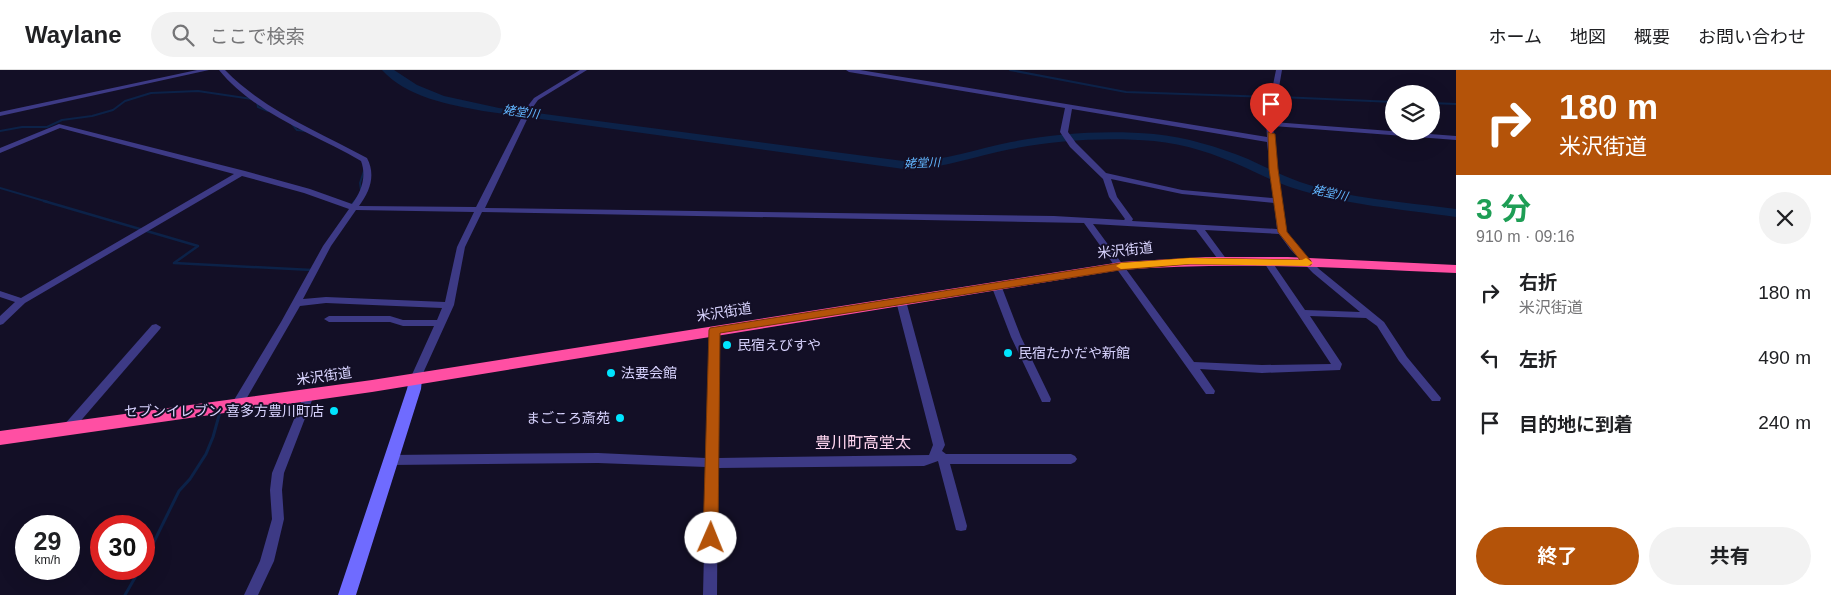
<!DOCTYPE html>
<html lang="ja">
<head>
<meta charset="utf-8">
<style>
  :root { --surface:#fff; --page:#f2f2f2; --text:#202124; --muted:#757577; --line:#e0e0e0; --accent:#b45309 }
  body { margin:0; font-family:Arial,"Noto Sans JP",sans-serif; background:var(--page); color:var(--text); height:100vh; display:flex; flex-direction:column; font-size:19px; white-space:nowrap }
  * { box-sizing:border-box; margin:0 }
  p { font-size:16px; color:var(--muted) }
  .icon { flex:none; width:28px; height:28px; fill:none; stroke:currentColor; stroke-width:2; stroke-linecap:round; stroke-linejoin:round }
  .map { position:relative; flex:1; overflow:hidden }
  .sheet { display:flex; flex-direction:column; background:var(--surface); width:375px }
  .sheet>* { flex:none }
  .banner { background:#b45309; color:#fff; overflow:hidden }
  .fabs { position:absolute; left:1385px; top:15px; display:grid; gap:10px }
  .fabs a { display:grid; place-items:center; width:55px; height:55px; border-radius:50%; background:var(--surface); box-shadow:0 5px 20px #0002; font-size:25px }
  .speed { position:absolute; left:15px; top:445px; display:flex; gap:10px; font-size:25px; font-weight:700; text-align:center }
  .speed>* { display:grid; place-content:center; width:65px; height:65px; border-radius:50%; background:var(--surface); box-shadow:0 5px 20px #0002; line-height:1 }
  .speed small { font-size:12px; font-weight:400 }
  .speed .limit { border:8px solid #d22; background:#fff; color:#111 }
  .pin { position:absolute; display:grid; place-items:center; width:42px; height:42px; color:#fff; margin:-51px -21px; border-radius:50% 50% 50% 0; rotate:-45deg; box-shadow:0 0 5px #0007 }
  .pin .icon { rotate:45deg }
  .me { position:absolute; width:55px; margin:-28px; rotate:1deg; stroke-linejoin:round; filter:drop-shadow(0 0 4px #0008) }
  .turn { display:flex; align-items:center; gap:18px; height:105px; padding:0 20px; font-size:22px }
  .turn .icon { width:65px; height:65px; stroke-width:2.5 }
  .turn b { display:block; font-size:35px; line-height:42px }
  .round { display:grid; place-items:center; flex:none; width:52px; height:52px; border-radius:26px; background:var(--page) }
  .headline { display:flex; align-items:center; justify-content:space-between; height:85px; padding:0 20px }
  h1 { font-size:30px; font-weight:700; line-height:38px; color:#1e9e55 }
  .button { display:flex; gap:10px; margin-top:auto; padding:10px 20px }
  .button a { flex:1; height:58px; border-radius:30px; background:var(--accent); color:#fff; font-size:20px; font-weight:700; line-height:58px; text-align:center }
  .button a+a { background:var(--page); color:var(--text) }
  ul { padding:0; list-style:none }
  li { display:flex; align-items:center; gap:15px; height:65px; padding:0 20px }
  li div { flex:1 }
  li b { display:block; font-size:19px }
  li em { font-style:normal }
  header { display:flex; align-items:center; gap:30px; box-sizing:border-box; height:70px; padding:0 25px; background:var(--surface); border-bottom:1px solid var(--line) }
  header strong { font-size:24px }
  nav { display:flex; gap:28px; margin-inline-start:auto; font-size:18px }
  .search { width:350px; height:45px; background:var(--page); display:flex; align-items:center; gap:12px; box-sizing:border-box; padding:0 18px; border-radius:28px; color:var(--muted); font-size:19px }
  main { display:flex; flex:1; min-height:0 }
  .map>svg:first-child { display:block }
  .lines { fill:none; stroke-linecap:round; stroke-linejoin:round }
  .stream-far2 { stroke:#0c2248; stroke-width:2 }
  .stream-far1 { stroke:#0c2248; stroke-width:2.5 }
  .stream { stroke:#0c2248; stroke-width:3 }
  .river { fill:#0c2248; fill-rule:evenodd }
  .street { fill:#3d3a85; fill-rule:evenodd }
  .secondary { fill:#6f6bff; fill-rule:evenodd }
  .highway { fill:#ff4fa3; fill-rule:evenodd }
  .route { fill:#b45309; stroke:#753606 }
  .slow { fill:#f59e0b }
  .poi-dot { fill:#00e5ff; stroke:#130f26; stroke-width:2 }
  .labels { text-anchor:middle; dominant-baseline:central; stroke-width:4; stroke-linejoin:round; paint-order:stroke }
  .far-water-label { font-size:12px; font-style:italic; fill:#62b6ff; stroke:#130f26 }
  .street-label { font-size:14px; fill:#d9d4ff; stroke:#130f26 }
  .poi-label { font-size:14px; fill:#d9d4ff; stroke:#130f26; text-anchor:start }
  .quarter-label { font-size:16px; fill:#ffd6f0; stroke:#130f26 }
</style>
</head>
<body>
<header>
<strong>Waylane</strong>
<div class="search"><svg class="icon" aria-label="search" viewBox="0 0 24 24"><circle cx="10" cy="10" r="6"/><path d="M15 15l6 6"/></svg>ここで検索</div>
<nav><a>ホーム</a><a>地図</a><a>概要</a><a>お問い合わせ</a></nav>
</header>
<main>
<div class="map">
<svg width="1456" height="525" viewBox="0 0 1456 525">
  <rect width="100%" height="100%" fill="#130f26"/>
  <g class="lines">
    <g class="stream-far2">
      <polyline points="1010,0 1126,22 1270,27"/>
      <polyline points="1280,27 1394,32"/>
      <polyline points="257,31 258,37 268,41"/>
      <polyline points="1431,33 1456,34"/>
      <polyline points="292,54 297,60 306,61"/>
      <polyline points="0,61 22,57 47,57 62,50 92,46 113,40 125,31 151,23 198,21 252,29"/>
      <polyline points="0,118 48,132"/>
      <polyline points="361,120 360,113 364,101"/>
      <polyline points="354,132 358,127"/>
    </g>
    <g class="stream-far1">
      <polyline points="44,131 198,176 174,193 312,200"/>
      <polyline points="351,136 355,131"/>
    </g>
    <g class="stream">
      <polyline points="144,492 179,421 190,409 206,384 213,367 220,342"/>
      <polyline points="125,525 140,499"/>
    </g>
    <path class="river" d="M382,0H394L417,15L444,26L499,38L911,92C945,90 977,79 1011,72C1058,63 1106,60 1154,64C1186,67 1218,77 1248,89C1266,97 1282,106 1300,112C1350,129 1404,132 1456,139V147C1401,139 1345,135 1293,118C1276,113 1260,104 1244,97C1215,84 1185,74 1154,71C1106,67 1058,70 1011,79C977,86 945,97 911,100L483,41C450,35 406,27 382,0Z"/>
    <g class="street">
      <polygon points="197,0 209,0 0,46 0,42"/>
      <path d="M219,0H225C265,41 318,61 367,88C376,105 370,121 359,136L476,137L527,37L534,28L580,0H587L538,30L533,37L485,138L1054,146L1124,150L1125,149L1109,127L1103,109L1070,77L1060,62L1065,38L849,2L846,0H860L1267,67L1266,49L1276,0H1282L1273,52L1456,66V70L1273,56L1277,99L1286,162L1296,175L1319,199L1384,252L1407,287L1441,328L1440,331H1432L1399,291L1377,256L1366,248L1310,246L1342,294L1340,300L1262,303L1200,299L1215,321L1214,324H1206L1084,153L482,142L465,177L454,235L419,312H411L410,309L434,256H403L390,252H329L324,249L329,246H390L403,250H437L442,238L326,233L300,236L241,338H233L231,335L281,252L323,176L349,139L304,123L242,106L25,233L3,254L0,255V246L15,232L0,227V221L21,228L234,104L60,58L0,83V78L59,54L245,101L310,119L352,134C361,122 367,107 361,91C313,63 255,44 219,0ZM1072,39L1267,72L1273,128L1182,120L1106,103L1076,73L1068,62ZM1111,109L1182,124L1274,133L1277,159L1132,151L1133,149L1117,127ZM356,140L474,142L457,177L445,232L326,227L303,229L331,176ZM1093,154L1196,160L1220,192L1223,193L1227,190L1205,160L1279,164L1290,179L1313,203L1360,242L1305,240L1270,189H1264L1263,191L1331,294L1262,295L1194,292Z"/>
      <polygon points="996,212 1001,215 1021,267 1051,329 1050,332 1042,332 1011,267 991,215"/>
      <polygon points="901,228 906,231 945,375 942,381 946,384 1071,384 1075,386 1077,389 1075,392 1071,394 950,394 967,456 966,460 961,461 956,460 955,456 938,391 924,396 718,398 717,525 703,525 706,397 598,393 390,395 386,393 384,390 386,387 390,385 598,383 706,388 709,260 714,257 719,260 718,388 929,385 933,375 896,231"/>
      <polygon points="156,254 161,257 160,259 71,362 63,362 61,359 63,356 152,255"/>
      <polygon points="309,321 313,322 314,325 284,403 282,420 284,449 274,491 258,525 244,525 260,491 272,449 270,420 272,403 304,325 305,322"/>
    </g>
    <polygon class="secondary" points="415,304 420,306 422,309 421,319 356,525 338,525 407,319 410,306"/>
    <path class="highway" d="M1205,187H1288L1456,195V203C1344,198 1233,191 1121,200L372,322L0,375V361L372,310L1121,192Z"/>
  </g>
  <polygon class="route" points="1268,62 1275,64 1278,99 1287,162 1311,191 1311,195 1190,194 1120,200 720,263 718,468 716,473 711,475 705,473 703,468 709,260 710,258 1120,193 1190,188 1300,190 1278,162 1269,99"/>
  <polygon class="slow" points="1190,188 1302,190 1306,188 1313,193 1308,196 1190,194 1121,199 1116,196 1121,193"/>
  <g class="poi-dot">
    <circle cx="727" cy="275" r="5"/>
    <circle cx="1008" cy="283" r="5"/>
    <circle cx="611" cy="303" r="5"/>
    <circle cx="334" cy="341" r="5"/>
    <circle cx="620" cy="348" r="5"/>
  </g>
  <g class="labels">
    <g class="far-water-label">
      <text transform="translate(521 42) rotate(8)">姥堂川</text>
      <text transform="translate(922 93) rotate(-2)">姥堂川</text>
      <text transform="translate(1330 123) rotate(12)">姥堂川</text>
    </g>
    <g class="street-label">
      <text transform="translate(1125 180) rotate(-6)">米沢街道</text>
      <text transform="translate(724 242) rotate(-9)">米沢街道</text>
      <text transform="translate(324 306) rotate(-8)">米沢街道</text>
    </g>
    <g class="poi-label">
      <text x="737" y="275">民宿えびすや</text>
      <text x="1018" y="283">民宿たかだや新館</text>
      <text x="621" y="303">法要会館</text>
      <text x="324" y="341" text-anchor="end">セブンイレブン 喜多方豊川町店</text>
      <text x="610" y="348" text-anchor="end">まごころ斎苑</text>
    </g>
    <g class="quarter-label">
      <text x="863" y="372">豊川町高堂太</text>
    </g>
  </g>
</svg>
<div class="fabs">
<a><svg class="icon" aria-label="layers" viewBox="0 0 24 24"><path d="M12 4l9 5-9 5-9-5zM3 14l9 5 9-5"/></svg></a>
</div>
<div class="speed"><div>29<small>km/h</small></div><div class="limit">30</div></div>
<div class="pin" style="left:1271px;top:64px;background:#d93025"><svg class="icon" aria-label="arrive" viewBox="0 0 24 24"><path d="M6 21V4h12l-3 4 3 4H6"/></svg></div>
<svg class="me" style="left:711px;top:468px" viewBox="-20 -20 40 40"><circle r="19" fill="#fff"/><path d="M0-13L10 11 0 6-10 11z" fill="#b45309"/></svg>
</div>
<section class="sheet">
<div class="banner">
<div class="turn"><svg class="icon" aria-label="right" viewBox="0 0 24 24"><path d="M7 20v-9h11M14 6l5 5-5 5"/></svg><div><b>180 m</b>米沢街道</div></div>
</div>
<div class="headline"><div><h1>3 分</h1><p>910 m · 09:16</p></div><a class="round"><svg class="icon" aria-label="close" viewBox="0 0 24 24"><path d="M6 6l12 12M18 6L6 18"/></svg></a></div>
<ul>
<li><svg class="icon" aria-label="right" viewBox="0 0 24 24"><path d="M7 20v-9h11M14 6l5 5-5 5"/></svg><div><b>右折</b><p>米沢街道</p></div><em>180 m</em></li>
<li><svg class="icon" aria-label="left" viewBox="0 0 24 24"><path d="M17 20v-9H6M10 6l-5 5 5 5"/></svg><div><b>左折</b></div><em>490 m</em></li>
<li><svg class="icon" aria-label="arrive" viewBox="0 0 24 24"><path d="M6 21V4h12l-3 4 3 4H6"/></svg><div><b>目的地に到着</b></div><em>240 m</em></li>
</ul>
<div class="button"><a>終了</a><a>共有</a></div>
</section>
</main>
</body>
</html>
